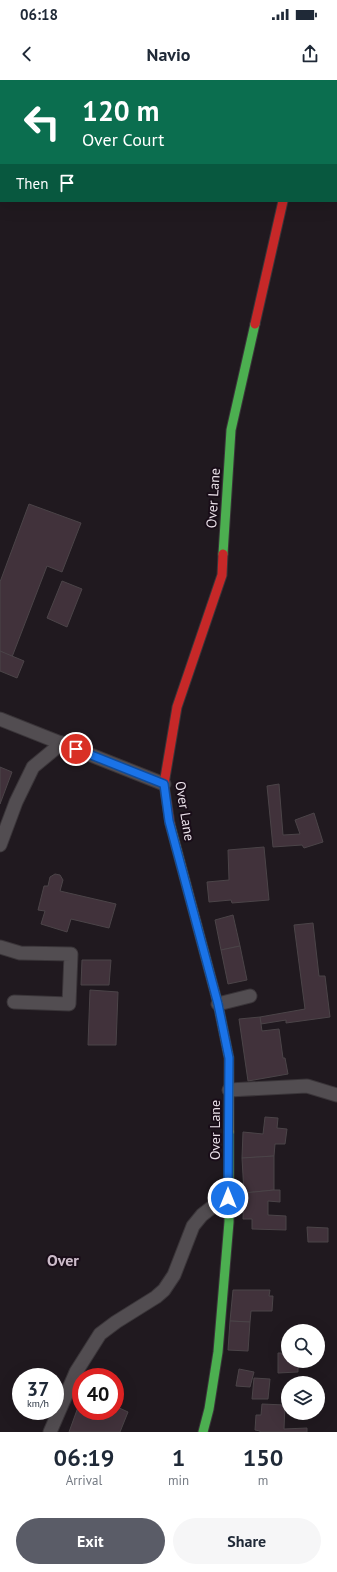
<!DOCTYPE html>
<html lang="en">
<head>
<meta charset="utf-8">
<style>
  :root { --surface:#fff; --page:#f6f6f7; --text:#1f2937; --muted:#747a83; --accent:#5a5c67 }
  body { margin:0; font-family:"PT Sans",sans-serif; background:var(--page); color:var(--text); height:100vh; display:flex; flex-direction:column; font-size:15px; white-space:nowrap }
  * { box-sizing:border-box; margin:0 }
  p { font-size:13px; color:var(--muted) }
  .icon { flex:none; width:22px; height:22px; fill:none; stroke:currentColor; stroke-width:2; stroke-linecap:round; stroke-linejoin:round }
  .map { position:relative; height:1352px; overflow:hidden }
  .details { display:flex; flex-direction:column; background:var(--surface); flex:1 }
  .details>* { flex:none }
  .banner { position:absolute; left:0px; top:0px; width:337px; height:122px; box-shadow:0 4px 16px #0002; background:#0b6e4f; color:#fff; overflow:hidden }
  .fabs { position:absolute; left:281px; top:1244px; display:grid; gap:8px }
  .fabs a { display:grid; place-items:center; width:44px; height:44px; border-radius:50%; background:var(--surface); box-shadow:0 4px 16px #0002; font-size:20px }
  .speed { position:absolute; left:12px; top:1288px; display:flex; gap:8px; font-size:20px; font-weight:700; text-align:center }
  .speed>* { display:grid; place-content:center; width:52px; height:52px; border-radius:50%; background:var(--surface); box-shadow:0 4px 16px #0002; line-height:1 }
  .speed small { font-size:10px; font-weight:400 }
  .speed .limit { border:6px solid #d22; background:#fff; color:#111 }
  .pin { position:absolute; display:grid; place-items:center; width:34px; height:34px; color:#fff; margin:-17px; border:2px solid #fff; border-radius:50%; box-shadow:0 1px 4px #0007 }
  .me { position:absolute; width:44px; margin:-22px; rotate:0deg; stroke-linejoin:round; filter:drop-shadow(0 0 3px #0008) }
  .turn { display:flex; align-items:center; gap:14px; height:84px; padding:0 16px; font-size:18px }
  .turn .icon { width:52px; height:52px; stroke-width:2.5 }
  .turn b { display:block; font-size:28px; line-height:34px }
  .then { display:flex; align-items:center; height:38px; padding:0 16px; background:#0003; gap:8px; font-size:15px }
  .eta { display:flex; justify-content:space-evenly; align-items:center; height:68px; text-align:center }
  .eta b { font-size:24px; font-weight:600; line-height:28px }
  .button { display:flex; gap:8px; margin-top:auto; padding:8px 16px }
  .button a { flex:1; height:46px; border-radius:24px; background:var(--accent); color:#fff; font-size:16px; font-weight:600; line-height:46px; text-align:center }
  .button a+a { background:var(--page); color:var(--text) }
  .status { display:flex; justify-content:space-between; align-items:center; height:28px; padding:0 20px; background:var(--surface); direction:ltr }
  .status svg { height:11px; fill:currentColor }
  header { display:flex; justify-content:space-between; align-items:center; height:52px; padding:0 16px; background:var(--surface); font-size:18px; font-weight:600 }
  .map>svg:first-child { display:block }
  .building { fill:#41323b; stroke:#4b4448 }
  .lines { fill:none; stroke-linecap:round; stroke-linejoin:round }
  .lane-casing { stroke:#3a3539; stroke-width:15 }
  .fast-casing { stroke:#3a3539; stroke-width:11 }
  .slow-casing { stroke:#3a3539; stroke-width:11 }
  .jam-casing { stroke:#3a3539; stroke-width:11 }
  .lane { stroke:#524d51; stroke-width:13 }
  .fast { stroke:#4caf50; stroke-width:9 }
  .slow { stroke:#ffc107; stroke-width:9 }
  .jam { stroke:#c62828; stroke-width:9 }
  .route-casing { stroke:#114b97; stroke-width:10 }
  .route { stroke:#1a73e8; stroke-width:7 }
  .labels { text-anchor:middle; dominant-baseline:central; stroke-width:4; stroke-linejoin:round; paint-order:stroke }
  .street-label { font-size:14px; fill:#eae1e9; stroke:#190d18 }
  .quarter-label { font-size:16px; font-weight:bold; fill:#cdbcca; stroke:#190d18 }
</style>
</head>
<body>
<div class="status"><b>06:18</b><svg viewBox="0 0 49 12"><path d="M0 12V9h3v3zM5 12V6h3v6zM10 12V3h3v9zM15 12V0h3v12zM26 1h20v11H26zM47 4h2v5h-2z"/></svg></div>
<header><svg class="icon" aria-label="back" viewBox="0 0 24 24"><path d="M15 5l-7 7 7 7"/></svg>Navio<svg class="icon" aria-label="share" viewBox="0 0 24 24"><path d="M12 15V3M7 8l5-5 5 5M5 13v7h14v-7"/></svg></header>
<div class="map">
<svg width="337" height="1352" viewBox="0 0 337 1352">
  <rect width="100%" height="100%" fill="#20191f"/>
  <g class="building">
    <polygon points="29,424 81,443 62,492 47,486 12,577 0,571 0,502"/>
    <polygon points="62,501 82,509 67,547 47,538"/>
    <polygon points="0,571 24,581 17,598 0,591"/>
    <polygon points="0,687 12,692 0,724"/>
    <polygon points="279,704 283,755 300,754 295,740 314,733 323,762 304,768 302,765 273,767 267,706"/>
    <polygon points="264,767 269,820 232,823 231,820 209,822 207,802 229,800 228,770"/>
    <polygon points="55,794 60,795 63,800 60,811 116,824 109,848 71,839 67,852 41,844 45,831 38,830 44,806 48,806 50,797"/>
    <polygon points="233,835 240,866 221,870 215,840"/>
    <polygon points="313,843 319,896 325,896 330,937 286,943 286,940 261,944 260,937 305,929 294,845"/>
    <polygon points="240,866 247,900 228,904 221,870"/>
    <polygon points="82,880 111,880 109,905 81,905"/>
    <polygon points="90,910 118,912 116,965 88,965"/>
    <polygon points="260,937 262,951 279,949 283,978 285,978 288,994 248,1001 239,939"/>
    <polygon points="265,1037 278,1038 277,1048 287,1049 285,1064 275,1064 274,1076 242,1078 243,1052 263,1054"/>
    <polygon points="274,1076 274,1110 244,1113 242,1078"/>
    <polygon points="274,1110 280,1110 280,1122 268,1121 268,1135 286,1136 286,1150 252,1149 252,1139 243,1139 244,1113"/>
    <polygon points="307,1147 328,1148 328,1162 308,1162"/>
    <polygon points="233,1210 270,1210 269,1216 273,1216 272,1231 251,1231 250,1242 230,1241"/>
    <polygon points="230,1241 250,1242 248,1271 228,1270"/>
    <polygon points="278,1273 288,1273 288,1281 298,1281 298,1292 278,1293"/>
    <polygon points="239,1289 254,1292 250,1307 236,1306"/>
    <polygon points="254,1298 270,1299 268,1319 252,1319"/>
    <polygon points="115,1305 122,1308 115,1326 128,1332 120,1352 69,1352 81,1319 81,1331 115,1331"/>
    <polygon points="262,1324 285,1325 284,1349 307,1348 307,1352 260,1352 260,1351 255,1350 256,1335 261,1335"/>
  </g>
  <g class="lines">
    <defs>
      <g id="lane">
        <polyline points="0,639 164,704"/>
        <polyline points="0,765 16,722 33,687 62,663"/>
        <polyline points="0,867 20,873 71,874 69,924 14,922"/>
        <polyline points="218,924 250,916"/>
        <polyline points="229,1010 307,1006 337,1015"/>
        <polyline points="50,1352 76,1292 100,1254 116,1242 156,1217 164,1210 174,1195 193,1146 202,1135 211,1128 228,1119"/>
      </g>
      <g id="fast">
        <polyline points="306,1 307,0"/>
        <polyline points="223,474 231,350 255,244"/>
        <polyline points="203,1352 209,1329 218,1272 229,1142 229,1052"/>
      </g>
      <polyline id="slow" points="170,744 218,924 229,978 229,1052"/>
      <g id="jam">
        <polyline points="255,244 283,121"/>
        <polyline points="170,744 164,704 177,627 222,495 223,474"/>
      </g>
    </defs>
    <use href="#lane" class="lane-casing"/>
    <use href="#fast" class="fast-casing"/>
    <use href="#slow" class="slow-casing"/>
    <use href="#jam" class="jam-casing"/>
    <use href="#lane" class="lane"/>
    <use href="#fast" class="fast"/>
    <use href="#slow" class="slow"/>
    <use href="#jam" class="jam"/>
  </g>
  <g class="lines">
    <defs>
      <polyline id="route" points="76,669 164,704 169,741 218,924 229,978 228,1118"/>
    </defs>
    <use href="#route" class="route-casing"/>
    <use href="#route" class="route"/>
  </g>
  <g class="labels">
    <g class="street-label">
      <text transform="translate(213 418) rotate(-86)">Over Lane</text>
      <text transform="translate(185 731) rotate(81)">Over Lane</text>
      <text transform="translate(215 1050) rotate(-90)">Over Lane</text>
    </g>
    <g class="quarter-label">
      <text x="63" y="1180">Over</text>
    </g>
  </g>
</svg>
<div class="fabs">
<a><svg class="icon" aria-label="search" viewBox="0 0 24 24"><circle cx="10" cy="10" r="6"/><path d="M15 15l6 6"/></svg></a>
<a><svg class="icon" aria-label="layers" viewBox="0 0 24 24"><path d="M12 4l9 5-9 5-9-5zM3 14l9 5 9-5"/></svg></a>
</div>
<div class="speed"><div>37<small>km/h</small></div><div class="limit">40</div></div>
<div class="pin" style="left:76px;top:669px;background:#d93025"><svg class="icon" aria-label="arrive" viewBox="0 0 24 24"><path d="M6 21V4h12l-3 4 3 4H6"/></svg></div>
<svg class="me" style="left:228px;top:1118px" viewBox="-20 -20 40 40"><circle r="17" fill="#1a73e8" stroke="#fff" stroke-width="3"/><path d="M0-11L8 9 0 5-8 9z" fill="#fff"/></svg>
<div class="banner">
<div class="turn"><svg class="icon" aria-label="left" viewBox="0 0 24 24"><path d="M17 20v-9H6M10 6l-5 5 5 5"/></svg><div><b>120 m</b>Over Court</div></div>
<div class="then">Then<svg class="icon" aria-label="arrive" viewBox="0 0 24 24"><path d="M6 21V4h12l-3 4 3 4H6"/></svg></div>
</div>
</div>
<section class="details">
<div class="eta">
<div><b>06:19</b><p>Arrival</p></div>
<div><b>1</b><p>min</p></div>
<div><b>150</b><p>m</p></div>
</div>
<div class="button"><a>Exit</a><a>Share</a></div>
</section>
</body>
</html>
